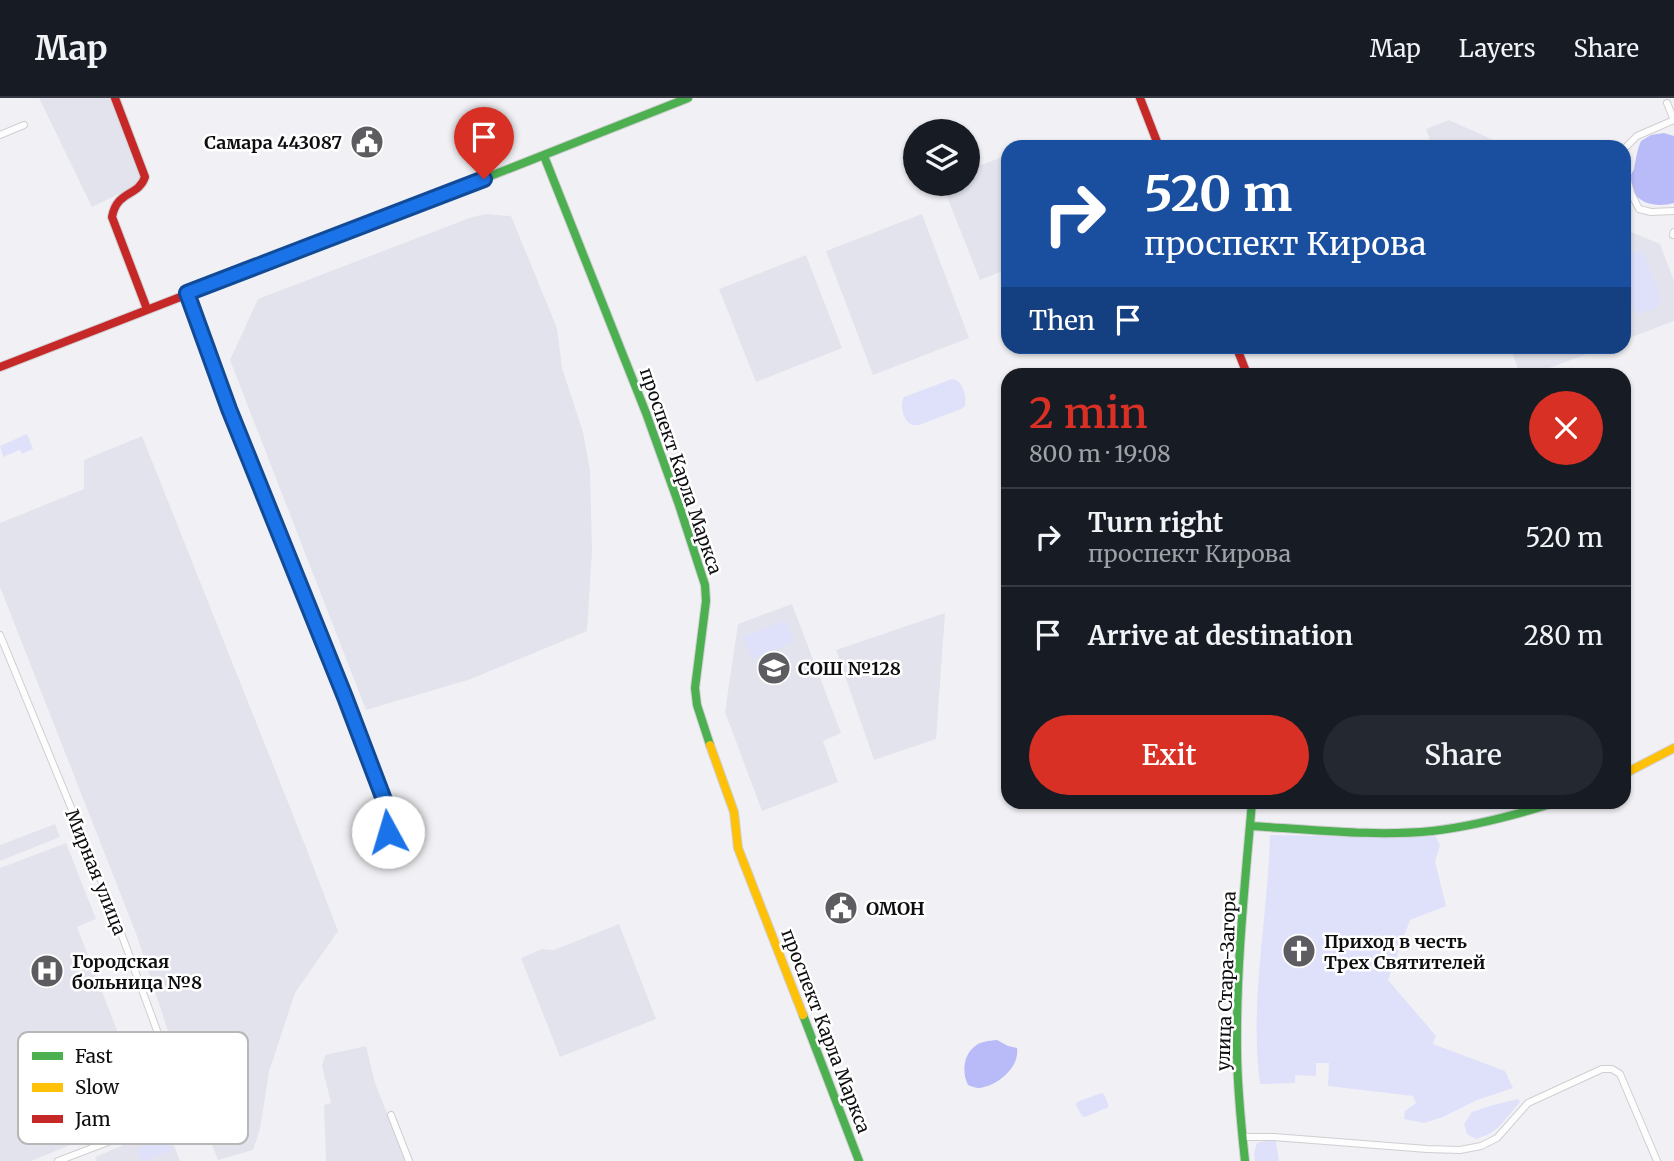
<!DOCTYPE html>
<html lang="en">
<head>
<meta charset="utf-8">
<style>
  :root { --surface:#171b24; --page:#242831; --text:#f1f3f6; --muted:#9ea1a6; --line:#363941; --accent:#d93025 }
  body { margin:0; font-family:Merriweather,serif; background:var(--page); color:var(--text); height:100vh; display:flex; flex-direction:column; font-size:26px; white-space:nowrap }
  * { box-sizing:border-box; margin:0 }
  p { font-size:23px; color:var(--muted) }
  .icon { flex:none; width:38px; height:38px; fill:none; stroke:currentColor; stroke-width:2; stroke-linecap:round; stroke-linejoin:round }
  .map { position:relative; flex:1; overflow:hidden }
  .sheet { position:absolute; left:1001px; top:270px; width:630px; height:441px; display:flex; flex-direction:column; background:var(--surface); border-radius:21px; box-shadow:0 2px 5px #0004 }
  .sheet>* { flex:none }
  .top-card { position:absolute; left:1001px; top:42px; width:630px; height:214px; border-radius:21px; box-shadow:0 2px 5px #0004; background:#1a4fa0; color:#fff; overflow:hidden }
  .fabs { position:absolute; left:903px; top:21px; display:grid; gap:14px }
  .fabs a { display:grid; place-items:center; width:77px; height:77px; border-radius:50%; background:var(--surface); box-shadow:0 2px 5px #0004; font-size:35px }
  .pin { position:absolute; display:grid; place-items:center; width:60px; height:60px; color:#fff; margin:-72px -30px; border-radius:50% 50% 50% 0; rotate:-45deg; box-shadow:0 0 7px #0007 }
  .pin .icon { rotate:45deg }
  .me { position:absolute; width:77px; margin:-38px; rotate:354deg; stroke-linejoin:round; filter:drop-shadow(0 0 5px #0008) }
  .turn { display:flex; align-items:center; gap:24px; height:147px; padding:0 28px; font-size:32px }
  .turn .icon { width:91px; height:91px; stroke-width:2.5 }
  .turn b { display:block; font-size:49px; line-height:60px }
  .then { display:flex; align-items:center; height:66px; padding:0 28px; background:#0003; gap:14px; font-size:26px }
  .round { display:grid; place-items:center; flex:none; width:74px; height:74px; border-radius:37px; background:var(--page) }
  .overview { display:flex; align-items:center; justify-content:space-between; height:119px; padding:0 28px }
  h1 { font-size:42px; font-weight:600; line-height:52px; color:var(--accent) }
  .cta { display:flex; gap:14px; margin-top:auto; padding:14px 28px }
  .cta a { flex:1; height:80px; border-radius:42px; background:var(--accent); color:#fff; font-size:28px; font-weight:600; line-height:80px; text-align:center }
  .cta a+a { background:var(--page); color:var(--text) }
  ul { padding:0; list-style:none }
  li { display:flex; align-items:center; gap:21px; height:98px; padding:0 28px; border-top:2px solid var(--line) }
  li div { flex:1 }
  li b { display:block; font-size:26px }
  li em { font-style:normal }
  header { display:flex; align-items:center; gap:42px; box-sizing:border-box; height:98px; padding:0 35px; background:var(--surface); border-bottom:2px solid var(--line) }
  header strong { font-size:33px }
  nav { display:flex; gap:38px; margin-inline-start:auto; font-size:24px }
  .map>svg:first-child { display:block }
  .built { fill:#e3e3ed }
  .green { fill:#dfe0fa }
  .water { fill:#b9baf8 }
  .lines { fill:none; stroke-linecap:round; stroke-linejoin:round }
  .street-casing { stroke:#cfcfd2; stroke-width:8 }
  .fast-casing { stroke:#cfcfd2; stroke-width:10 }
  .slow-casing { stroke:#cfcfd2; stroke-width:10 }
  .jam-casing { stroke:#cfcfd2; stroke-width:10 }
  .street { stroke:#fdfdfe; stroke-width:6 }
  .fast { stroke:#4caf50; stroke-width:8 }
  .slow { stroke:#ffc107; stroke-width:8 }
  .jam { stroke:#c62828; stroke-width:8 }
  .route-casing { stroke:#114b97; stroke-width:18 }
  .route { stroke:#1a73e8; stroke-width:12 }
  .labels { text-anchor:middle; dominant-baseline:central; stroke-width:5; stroke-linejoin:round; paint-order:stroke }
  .poi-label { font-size:18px; font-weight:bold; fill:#0e0e11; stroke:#fff; text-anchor:start }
  .street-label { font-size:18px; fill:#0e0e11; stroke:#fff }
  .key { fill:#fff; stroke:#b7b7b8; stroke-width:2 }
  .key-label { font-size:19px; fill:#0e0e11 }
</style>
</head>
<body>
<header>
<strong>Map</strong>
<nav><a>Map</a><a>Layers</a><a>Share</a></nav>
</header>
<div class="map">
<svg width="1674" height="1063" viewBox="0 0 1674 1063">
  <rect width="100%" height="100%" fill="#f1f1f5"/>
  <g class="built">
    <polygon points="39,0 110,0 141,79 139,86 92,109"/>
    <polygon points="1449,22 1509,49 1432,49 1426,31"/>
    <polygon points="1002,59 1008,75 1008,171 980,182 946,96 963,90 962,86 968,86 968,72"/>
    <polygon points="486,116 511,118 557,230 562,270 583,334 590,372 591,411 592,453 587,533 471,581 366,612 230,262 258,201 472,119"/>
    <polygon points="922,116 969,240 873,277 826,153"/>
    <polygon points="1624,131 1660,146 1674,183 1674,223 1624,242"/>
    <polygon points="806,157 842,250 756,284 719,191"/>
    <polygon points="1510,249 1606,249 1533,276 1520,276"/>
    <polygon points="142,338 307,752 338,833 295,895 269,974 260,1031 253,1052 218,1062 176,958 137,838 0,489 0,425 84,391 84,362"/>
    <polygon points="792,506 841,635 823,643 838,684 762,713 725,614 738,526"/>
    <polygon points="945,515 936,641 874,662 836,552"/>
    <polygon points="55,726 60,739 0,763 0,747"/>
    <polygon points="66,745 96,821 77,829 149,1015 31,1063 0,1063 0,770"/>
    <polygon points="619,826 656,921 560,959 521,860 542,851 554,852"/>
    <polygon points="366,948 375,985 406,1063 326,1063 324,1007 331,1005 322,968 325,957"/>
    <polygon points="167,1029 180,1063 97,1063 95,1059"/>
  </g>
  <g class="green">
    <path d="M1637,153H1641L1645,159L1661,202L1657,210L1640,216C1620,208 1624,176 1624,158Z"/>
    <path d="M952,281C963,282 967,298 965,308L961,311L919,327C915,327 912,328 909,325C902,319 900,306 904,299Z"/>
    <polygon points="27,336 33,351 22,356 20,352 3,359 0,348"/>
    <polygon points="785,522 794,544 752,561 743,539"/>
    <path d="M1270,737L1386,739L1435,737L1440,747L1435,764L1446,808L1410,822L1388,882L1436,938L1433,946L1505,973L1513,990L1477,1002L1443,1019L1424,1025L1404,1021L1405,1013L1416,1005L1413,998L1328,988L1329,965H1316V978L1295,977V985L1260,986C1249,903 1268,820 1270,737Z"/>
    <polygon points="1101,995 1104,996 1109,1009 1085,1019 1082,1018 1076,1007 1077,1004"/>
    <path d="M1518,1001L1520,1004C1505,1021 1500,1034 1476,1041L1467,1036L1464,1026L1472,1014L1490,1008Z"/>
    <polygon points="166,1039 172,1052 145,1063 142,1063 137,1051"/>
    <polygon points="1269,1042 1276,1043 1279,1063 1255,1063 1254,1055 1257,1045"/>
  </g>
  <g class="water">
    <path d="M1664,35L1674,38V105C1655,110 1632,106 1630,81C1630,77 1632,76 1634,71C1636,61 1637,52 1641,43L1651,37Z"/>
    <path d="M997,942L1008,948L1017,950C1020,969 998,988 979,990C976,990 971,988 968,987C962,975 963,958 974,949C980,943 989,943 997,942Z"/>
  </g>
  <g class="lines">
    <defs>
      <g id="street">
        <polyline points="1667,5 1674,22"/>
        <polyline points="0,37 24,27"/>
        <polyline points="1609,46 1613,49"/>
        <polyline points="1624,51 1637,38 1674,22"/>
        <polyline points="1624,69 1631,95 1639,111 1651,114 1674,113"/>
        <polyline points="1673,137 1674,134"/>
        <path d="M187,195L229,311L345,599L383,699C394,721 395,728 377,744"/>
        <polyline points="0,537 107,797 187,1014 58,1063"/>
        <polyline points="391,1017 409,1063"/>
        <polyline points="1242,1039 1274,1039 1427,1051 1460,1052 1481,1048 1497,1040 1528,1005 1602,971 1612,971 1620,976 1657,1063"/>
      </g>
      <g id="fast">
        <polyline points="544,58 646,315 679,407 705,487 706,503 695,590 697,607 710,647"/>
        <polyline points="407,111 688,0"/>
        <path d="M1250,728C1310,731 1372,739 1432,733C1475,728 1516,717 1557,704"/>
        <polyline points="803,917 859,1063"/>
        <path d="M1245,1063C1241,1026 1237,988 1237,951C1236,868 1245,786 1252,704"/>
      </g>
      <g id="slow">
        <polyline points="710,647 734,714 738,750 803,917"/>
        <polyline points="1624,676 1674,650"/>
      </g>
      <g id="jam">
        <path d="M115,0L145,79C138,99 117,92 112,119L147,211"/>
        <polyline points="1140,0 1159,49"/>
        <polyline points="1236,248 1247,276"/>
        <polyline points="0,269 407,111"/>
      </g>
    </defs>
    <use href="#street" class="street-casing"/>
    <use href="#fast" class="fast-casing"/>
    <use href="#slow" class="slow-casing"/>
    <use href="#jam" class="jam-casing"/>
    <use href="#street" class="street"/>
    <use href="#fast" class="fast"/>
    <use href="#slow" class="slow"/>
    <use href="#jam" class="jam"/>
  </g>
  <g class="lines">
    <defs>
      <path id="route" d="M388,734C394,719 390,714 383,699L345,599L229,311L187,195L484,81"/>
    </defs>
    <use href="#route" class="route-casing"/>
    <use href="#route" class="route"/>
  </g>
  <defs>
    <symbol id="civic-disc" viewBox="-11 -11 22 22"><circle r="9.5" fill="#5d5d61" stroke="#fff"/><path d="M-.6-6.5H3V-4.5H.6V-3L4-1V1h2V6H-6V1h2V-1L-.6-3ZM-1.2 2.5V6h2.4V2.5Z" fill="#fff"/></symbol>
    <symbol id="school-disc" viewBox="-11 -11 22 22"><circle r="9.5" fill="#5d5d61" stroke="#fff"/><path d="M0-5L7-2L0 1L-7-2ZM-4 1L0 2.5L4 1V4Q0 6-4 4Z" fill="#fff"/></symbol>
    <symbol id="church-disc" viewBox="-11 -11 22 22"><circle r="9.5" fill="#5d5d61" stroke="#fff"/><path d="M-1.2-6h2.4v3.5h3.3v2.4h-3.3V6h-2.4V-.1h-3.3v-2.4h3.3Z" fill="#fff"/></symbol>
    <symbol id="hospital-disc" viewBox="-11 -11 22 22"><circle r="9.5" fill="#5d5d61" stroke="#fff"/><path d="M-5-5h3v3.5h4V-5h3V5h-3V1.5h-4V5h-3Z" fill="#fff"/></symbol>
  </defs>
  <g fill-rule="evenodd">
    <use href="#civic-disc" x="348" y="25" width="38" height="38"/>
    <use href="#school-disc" x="755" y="551" width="38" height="38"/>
    <use href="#civic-disc" x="822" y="791" width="38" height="38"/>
    <use href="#church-disc" x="1280" y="834" width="38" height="38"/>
    <use href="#hospital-disc" x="28" y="854" width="38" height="38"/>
  </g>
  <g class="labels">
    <g class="poi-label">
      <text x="342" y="44" text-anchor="end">Самара 443087</text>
      <text x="798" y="570">СОШ №128</text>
      <text x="866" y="810">ОМОН</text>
      <text x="1324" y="843">Приход в честь<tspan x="1324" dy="21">Трех Святителей</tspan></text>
      <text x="72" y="863">Городская<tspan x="72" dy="21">больница №8</tspan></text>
    </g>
    <g class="street-label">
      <text transform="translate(681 373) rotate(71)">проспект Карла Маркса</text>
      <text transform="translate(96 774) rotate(68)">Мирная улица</text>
      <text transform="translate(1226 883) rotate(-88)">улица Стара-Загора</text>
      <text transform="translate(826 933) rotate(69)">проспект Карла Маркса</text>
    </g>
  </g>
  <rect x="18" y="934" width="230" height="112" rx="10" class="key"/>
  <rect x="32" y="954" width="31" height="8" fill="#4caf50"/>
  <rect x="32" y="985" width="31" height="9" fill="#ffc107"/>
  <rect x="32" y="1017" width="31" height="8" fill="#c62828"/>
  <g class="key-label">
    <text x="75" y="965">Fast</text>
    <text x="75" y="996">Slow</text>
    <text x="75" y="1028">Jam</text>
  </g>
</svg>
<div class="fabs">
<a><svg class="icon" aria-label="layers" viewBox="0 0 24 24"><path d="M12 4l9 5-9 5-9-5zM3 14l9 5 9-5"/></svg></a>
</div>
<div class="pin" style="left:484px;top:81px;background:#d93025"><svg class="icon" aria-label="arrive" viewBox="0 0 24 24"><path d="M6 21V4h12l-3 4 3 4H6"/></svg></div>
<svg class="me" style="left:388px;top:734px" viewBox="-20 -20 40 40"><circle r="19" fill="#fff"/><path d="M0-13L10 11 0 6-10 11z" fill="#1a73e8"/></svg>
<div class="top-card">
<div class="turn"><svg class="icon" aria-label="right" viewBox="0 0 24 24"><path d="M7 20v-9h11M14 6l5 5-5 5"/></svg><div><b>520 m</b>проспект Кирова</div></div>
<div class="then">Then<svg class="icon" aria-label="arrive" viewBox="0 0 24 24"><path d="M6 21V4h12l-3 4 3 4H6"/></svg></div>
</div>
<section class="sheet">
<div class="overview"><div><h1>2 min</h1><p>800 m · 19:08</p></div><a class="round" style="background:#d93025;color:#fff"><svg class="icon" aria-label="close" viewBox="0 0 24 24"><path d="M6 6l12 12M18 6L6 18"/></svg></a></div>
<ul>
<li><svg class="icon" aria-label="right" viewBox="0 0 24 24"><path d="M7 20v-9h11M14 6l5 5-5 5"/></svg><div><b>Turn right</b><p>проспект Кирова</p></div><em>520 m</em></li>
<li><svg class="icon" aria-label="arrive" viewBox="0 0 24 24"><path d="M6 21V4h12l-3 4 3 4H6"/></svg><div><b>Arrive at destination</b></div><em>280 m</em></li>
</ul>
<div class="cta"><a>Exit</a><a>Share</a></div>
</section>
</div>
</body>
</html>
